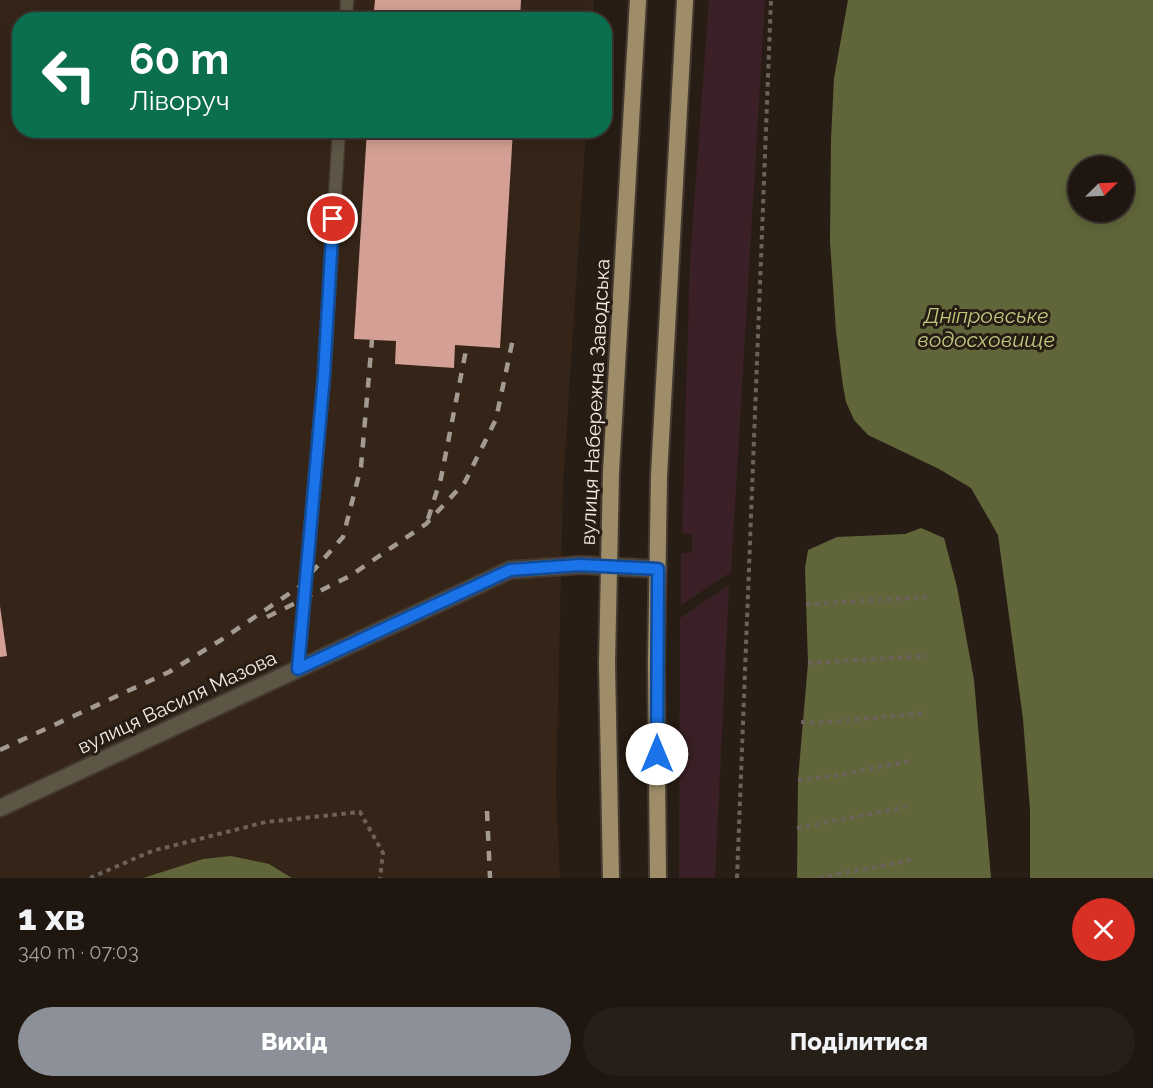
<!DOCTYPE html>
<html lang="uk">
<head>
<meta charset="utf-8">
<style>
  :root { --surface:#1e160f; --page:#261f18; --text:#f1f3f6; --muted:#a19f9e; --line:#3c352f; --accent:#8c9099 }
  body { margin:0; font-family:Raleway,sans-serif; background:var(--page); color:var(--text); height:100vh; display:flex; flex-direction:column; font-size:22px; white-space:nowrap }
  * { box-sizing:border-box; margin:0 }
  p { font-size:20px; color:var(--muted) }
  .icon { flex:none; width:33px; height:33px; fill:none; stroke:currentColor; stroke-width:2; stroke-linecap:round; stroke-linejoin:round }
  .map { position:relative; height:878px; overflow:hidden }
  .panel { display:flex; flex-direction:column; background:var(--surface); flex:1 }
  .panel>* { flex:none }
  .top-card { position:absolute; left:12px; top:12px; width:600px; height:126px; border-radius:24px; box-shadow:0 3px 15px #0003,0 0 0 2px var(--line); background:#0b6e4f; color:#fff; overflow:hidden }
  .needle { width:39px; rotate:66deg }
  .controls { position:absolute; left:1068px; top:156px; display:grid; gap:12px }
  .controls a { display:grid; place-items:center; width:66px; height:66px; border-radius:50%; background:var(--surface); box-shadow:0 3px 15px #0003,0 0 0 2px var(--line); font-size:30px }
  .pin { position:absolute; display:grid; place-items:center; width:51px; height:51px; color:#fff; margin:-26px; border:3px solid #fff; border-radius:50%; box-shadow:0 2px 6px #0007 }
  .me { position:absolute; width:66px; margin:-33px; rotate:0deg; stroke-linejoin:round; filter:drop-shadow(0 0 4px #0008) }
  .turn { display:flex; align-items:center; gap:21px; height:126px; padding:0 18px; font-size:27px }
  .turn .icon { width:78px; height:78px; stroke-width:2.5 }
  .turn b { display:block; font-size:42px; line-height:51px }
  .round { display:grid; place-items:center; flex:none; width:63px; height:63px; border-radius:32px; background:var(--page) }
  .head { display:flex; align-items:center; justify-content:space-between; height:102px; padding:0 18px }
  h1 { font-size:36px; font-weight:800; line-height:45px }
  .button { display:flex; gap:12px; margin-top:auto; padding:12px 18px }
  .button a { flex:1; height:69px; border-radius:36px; background:var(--accent); color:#fff; font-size:24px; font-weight:800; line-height:69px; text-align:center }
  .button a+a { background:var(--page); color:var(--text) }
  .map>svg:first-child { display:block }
  .built { fill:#352518 }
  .green { fill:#3b2127 }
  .water { fill:#61663a; fill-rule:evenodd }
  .building { fill:#d4a095 }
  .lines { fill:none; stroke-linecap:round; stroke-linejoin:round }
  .service-casing { stroke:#453a31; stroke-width:15 }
  .tertiary-casing { stroke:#453a31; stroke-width:20 }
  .primary-casing { stroke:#453a31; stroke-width:20 }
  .path { stroke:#6c625a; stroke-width:4; stroke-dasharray:4.5 4.5; stroke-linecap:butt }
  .service { stroke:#5e5645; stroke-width:12 }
  .tertiary { stroke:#5e5645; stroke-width:16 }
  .primary { stroke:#9e8d68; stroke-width:16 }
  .rail { stroke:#a39a92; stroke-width:4.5; stroke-dasharray:10 10; stroke-linecap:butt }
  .route-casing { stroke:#114b97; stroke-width:15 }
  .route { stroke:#1a73e8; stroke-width:10 }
  .labels { text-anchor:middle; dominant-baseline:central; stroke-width:6; stroke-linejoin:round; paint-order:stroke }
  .street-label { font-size:20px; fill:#f4ece6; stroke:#281d14 }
  .water-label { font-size:21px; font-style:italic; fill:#c0c880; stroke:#281d14 }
</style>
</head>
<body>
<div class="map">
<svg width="1153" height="878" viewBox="0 0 1153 878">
  <rect width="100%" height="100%" fill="#281d14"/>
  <polygon class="built" points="0,0 594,0 593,20 20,20 20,130 586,131 563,485 556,790 560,878 0,878"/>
  <g class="green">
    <polygon points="709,0 765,0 731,572 681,605 681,553 692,552 692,534 682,534 690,260"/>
    <polygon points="729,585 715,878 679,878 680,618"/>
  </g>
  <g class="water">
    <path d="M848,0H1153V878H1030V809L1023,719L998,535L971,488L939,469L868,435L854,420L846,402L843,386L836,332L830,241L831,140L834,78ZM1078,166H1124V212H1078Z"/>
    <polygon points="921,528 944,538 957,587 974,680 991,878 797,878 798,780 808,663 805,568 808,550 837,537 905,534"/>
    <polygon points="231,856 269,864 292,878 143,878 203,859"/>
  </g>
  <g class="building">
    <polygon points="375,0 521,0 520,20 373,20"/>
    <polygon points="367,130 513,130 500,348 455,345 454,368 395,364 396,341 354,339"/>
    <polygon points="0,606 7,656 0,657"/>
  </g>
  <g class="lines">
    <defs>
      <g id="service">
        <polyline points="346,20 347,0"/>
        <polyline points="298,669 324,375 339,130"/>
      </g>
      <polyline id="tertiary" points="0,808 510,570 581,565 658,569"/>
      <g id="primary">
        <polyline points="611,878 607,663 611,472 638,0"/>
        <polyline points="658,878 656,663 659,475 685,0"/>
      </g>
    </defs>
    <use href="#service" class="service-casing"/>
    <use href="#tertiary" class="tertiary-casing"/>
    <use href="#primary" class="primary-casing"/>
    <g class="path">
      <polyline points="806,604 929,597"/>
      <polyline points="808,663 927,656"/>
      <polyline points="801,722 816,723 927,713"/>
      <polyline points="798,780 834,776 909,761"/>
      <polyline points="797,828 906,807"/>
      <polyline points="90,878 152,851 266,822 360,812 383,853 380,878"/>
      <polyline points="737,878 771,0"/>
      <polyline points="819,878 911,860"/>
    </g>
    <use href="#service" class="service"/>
    <use href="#tertiary" class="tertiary"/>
    <use href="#primary" class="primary"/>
    <g class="rail">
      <polyline points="428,519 441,478 467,345"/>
      <polyline points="267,617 350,576 426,524 465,482 496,419 514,334"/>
      <polyline points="0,750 169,672 221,640 299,587 343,537 361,467 372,340"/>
      <polyline points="487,811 490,878"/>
    </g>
  </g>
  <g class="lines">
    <defs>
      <polyline id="route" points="333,219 324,375 298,669 510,570 580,565 658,569 657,754"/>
    </defs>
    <use href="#route" class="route-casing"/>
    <use href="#route" class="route"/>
  </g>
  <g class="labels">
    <g class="street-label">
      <text transform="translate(595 402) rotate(-87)">вулиця Набережна Заводська</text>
      <text transform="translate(177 702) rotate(-25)">вулиця Василя Мазова</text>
    </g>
    <g class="water-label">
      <text x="986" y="315">Дніпровське<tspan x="986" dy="24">водосховище</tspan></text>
    </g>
  </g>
</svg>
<div class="controls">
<a><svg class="needle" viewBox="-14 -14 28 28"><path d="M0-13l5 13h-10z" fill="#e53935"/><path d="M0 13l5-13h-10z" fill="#a19f9e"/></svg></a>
</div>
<div class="pin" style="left:333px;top:219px;background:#d93025"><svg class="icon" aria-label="arrive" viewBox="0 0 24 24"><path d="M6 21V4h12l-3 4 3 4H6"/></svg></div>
<svg class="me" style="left:657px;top:754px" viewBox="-20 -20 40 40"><circle r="19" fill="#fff"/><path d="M0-13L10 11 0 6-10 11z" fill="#1a73e8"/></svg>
<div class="top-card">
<div class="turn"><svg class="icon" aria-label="left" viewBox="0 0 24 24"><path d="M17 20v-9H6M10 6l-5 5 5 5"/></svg><div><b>60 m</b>Ліворуч</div></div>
</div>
</div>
<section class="panel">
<div class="head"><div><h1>1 хв</h1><p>340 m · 07:03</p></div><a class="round" style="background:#d93025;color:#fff"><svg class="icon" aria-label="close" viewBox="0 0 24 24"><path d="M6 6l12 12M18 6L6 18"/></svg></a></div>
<div class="button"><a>Вихід</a><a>Поділитися</a></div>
</section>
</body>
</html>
